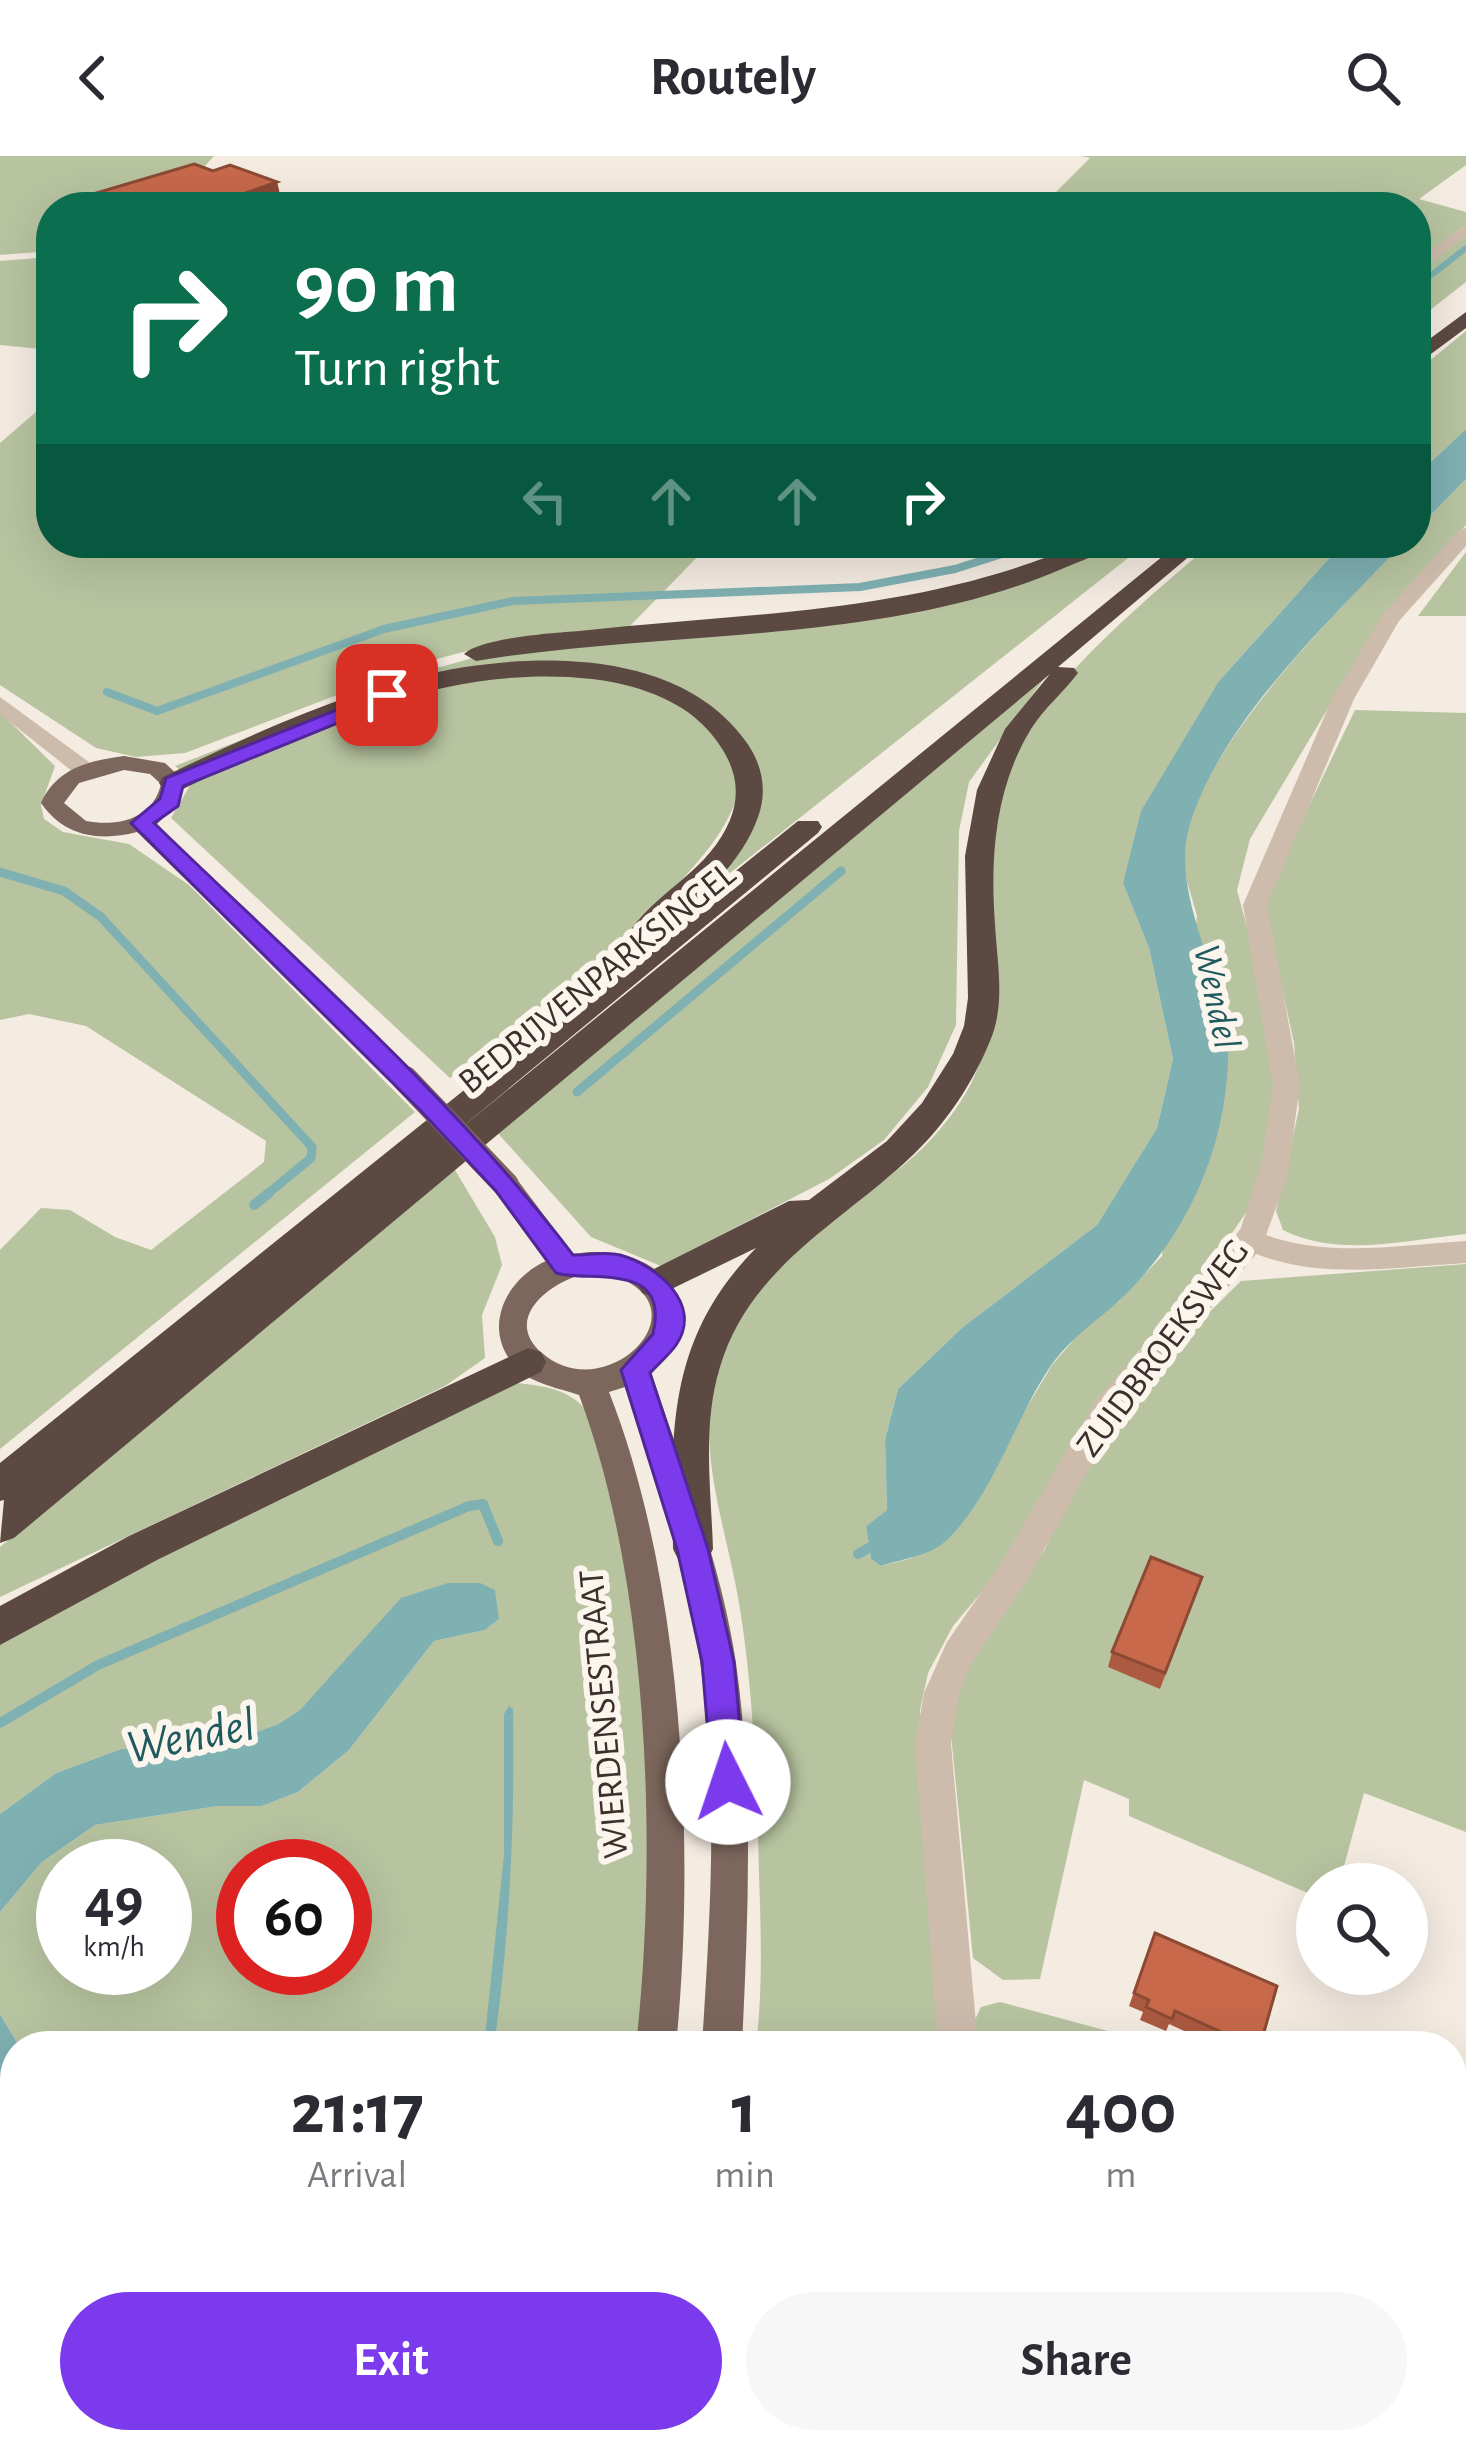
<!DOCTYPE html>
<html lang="en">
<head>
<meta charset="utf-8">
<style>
  :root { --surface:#fff; --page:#f7f7f7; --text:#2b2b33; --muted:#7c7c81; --accent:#7c3aed }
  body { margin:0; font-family:"Alegreya Sans",sans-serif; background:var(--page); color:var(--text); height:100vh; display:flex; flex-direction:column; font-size:45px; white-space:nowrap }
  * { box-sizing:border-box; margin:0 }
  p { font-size:39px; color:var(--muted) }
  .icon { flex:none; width:66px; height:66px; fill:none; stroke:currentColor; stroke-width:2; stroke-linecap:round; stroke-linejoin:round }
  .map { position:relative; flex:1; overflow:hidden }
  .details { position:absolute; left:0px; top:1875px; width:1467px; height:423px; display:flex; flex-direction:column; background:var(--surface); border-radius:48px 48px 0 0; box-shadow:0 12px 48px #0002 }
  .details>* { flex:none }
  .banner { position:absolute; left:36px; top:36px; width:1395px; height:366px; border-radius:48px; box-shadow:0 12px 48px #0002; background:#0b6e4f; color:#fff; overflow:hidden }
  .buttons { position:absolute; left:1296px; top:1707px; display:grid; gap:24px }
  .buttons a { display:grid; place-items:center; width:132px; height:132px; border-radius:50%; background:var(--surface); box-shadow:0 12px 48px #0002; font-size:60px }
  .speed { position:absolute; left:36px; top:1683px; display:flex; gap:24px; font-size:60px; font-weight:700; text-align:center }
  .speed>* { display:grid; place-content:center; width:156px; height:156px; border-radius:50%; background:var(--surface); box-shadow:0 12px 48px #0002; line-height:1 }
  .speed small { font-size:30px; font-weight:400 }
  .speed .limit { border:18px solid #d22; background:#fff; color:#111 }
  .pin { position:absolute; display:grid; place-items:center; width:102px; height:102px; color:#fff; margin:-51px; border-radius:24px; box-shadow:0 6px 18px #0006 }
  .me { position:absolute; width:132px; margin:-66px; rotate:356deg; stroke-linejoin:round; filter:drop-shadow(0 0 9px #0008) }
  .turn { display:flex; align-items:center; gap:42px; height:252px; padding:0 60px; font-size:54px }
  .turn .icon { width:156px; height:156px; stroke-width:2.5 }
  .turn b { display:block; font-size:84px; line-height:102px }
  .lanes { display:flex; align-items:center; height:114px; padding:0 60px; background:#0003; justify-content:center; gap:60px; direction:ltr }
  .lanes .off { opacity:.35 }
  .eta { display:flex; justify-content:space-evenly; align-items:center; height:204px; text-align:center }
  .eta b { font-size:72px; font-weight:600; line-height:84px }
  .primary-button { display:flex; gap:24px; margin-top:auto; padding:24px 60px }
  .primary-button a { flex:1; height:138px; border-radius:72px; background:var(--accent); color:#fff; font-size:48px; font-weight:600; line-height:138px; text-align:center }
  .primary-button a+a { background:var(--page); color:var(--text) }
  header { display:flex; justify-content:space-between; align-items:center; height:156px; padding:0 60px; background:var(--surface); font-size:54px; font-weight:600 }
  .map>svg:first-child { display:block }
  .green { fill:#b8c4a0; fill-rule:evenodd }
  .water { fill:#7fb0b2 }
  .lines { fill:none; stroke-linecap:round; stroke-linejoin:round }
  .stream-far3 { stroke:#7fb0b2; stroke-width:6 }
  .stream-far2 { stroke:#7fb0b2; stroke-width:8 }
  .stream-far1 { stroke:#7fb0b2; stroke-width:9 }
  .stream { stroke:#7fb0b2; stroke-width:10 }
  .street { fill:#cdbbac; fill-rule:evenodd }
  .primary { fill:#7d675c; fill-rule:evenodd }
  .highway { fill:#5c4a42; fill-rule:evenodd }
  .primary-bridge { stroke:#7d675c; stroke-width:26 }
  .wall { fill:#ac5a40 }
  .shaded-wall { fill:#8c4a34 }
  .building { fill:#c8694b; stroke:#8c4a34; stroke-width:3 }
  .route { fill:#7c3aed; stroke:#51269a; stroke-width:3 }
  .labels { text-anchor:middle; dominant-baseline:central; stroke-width:12; stroke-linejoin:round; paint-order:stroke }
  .street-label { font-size:36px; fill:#3b302b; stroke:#fbf5ee }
  .water-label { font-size:39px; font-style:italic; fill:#1f5a5e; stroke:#fbf5ee }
  .near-water-label { font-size:48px; font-style:italic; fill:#1f5a5e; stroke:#fbf5ee }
</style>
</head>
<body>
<header><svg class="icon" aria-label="back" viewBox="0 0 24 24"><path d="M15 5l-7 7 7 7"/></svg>Routely<svg class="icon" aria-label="search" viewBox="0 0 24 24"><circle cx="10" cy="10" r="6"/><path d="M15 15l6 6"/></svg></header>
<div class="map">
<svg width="1466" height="2296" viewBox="0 0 1466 2296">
  <rect width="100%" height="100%" fill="#f4ebe1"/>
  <g class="green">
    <polygon points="0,0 214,0 203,12 82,51 51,51 51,95 0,99"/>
    <polygon points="1081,0 1466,0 1466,9 1419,43 1466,56 1466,69 1416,106 1416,51 1130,51 1055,37 1090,2"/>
    <polygon points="1466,78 1466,126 1416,165 1416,118"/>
    <polygon points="51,101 51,194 0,189 0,105"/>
    <polygon points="1466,175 1466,273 1416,320 1416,216"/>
    <polygon points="51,243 51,387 711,387 629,471 482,491 418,508 185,597 136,601 96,592 0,529 0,287"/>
    <path d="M1466,323V369L1383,460L1250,683L1237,734L1275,876L1276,951L1251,1049L1185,1147L1138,1196L1098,1247L1012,1400L953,1470L928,1517L920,1554L921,1603L943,1890H756C763,1833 761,1776 759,1718C757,1635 754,1549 742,1466C732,1391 702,1318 710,1243C713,1222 719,1192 728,1173C740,1150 784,1100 804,1083C863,1032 912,1018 959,948C1024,851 973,736 1000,630C1022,544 1146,444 1212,387H1343L1219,525L1123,727L1149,792L1173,903L1157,972L1097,1069L963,1171L898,1233L885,1284L887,1354L866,1370L871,1403L881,1410L912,1402L1020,1263L1052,1209L1089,1166L1119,1145L1162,1100L1197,760C1193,743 1184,722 1184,705C1183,604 1337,457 1403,387H1416V374Z"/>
    <polygon points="1108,387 1147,387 663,770 734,699 744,584 721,560 661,527 481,512 181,615 175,610 394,524 480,500 833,465"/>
    <polygon points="1466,396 1466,460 1418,460"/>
    <polygon points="1049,516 969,626 959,675 956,869 928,931 884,984 829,1023 661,1110 591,1081 494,973"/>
    <path d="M568,518C620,525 696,537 721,589C727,602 739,618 738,631C733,712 515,868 450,922L171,662L192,626L224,609L401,542L468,523Z"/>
    <path d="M1355,554L1466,557V1078C1405,1084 1339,1102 1283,1074L1276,1055L1299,953L1294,887L1263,745Z"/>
    <polygon points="0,556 55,610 41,649 44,663 63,676 129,688 189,729 415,956 0,1293 0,1094 41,1052 70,1054 115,1081 151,1094 264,1006 266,985 86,870 29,858 0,864"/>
    <polygon points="452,1009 495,1081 502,1109 482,1159 485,1202 445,1230 0,1441 0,1391"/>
    <polygon points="1466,1108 1466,1676 1364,1637 1339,1728 1317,1728 1317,1741 1129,1660 1129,1643 1084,1624 1040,1823 1003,1824 973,1802 949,1558 976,1488 1045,1393 1062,1355 1128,1249 1183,1182 1241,1125"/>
    <path d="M499,1226C566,1230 587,1237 612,1302L649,1587L647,1842L640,1890H19L0,1858V1756L42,1706L95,1669L218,1650H262L298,1636L349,1594L434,1485L485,1474L499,1463L334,1518L300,1554L278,1568L238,1583L121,1593L56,1617L0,1658V1483ZM63,1710H165V1812H63ZM243,1710H345V1812H243Z"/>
    <polygon points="1000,1846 1119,1878 1116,1890 974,1890 973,1868 981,1851"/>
    <polygon points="1466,1966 1466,2296 1208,2296 1186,2283 1452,2283 1452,2036"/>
    <polygon points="0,2029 15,2031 15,2283 180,2283 176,2296 0,2296"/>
    <polygon points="284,2283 563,2283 560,2296 282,2296"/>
    <polygon points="695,2283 1105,2283 1119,2296 692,2296"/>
  </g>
  <g class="water">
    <polygon points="1466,273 1466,323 1416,374 1416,320"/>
    <path d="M1403,387C1330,465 1223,563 1190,668C1167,742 1232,828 1228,907C1224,997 1186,1080 1122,1142C1097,1165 1070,1182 1050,1211C1014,1265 994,1337 948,1383C931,1400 902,1403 881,1410L871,1403L866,1370L887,1354L885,1284L898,1233L963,1171L1097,1069L1157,972L1173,903L1149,792L1123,727L1141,655L1219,525L1342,388Z"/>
    <polygon points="448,1427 480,1427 495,1434 499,1463 485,1474 434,1485 349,1594 298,1636 262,1650 218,1650 95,1669 42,1706 0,1756 0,1658 56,1617 121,1593 238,1583 278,1568 300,1554 401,1442"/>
    <path d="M509,1550L513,1553C515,1666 510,1778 494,1890H484L504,1699V1558Z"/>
    <polygon points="0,1858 19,1890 15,1890 15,2031 0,2029"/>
    <polygon points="180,2283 284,2283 282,2296 176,2296"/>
  </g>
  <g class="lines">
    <polyline class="stream-far3" points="1416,131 1466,92"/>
    <polyline class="stream-far2" points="107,536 157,555 384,473 513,445 860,431 955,413 1036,387"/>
    <g class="stream-far1">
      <polyline points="0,716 64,735 101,761 312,991 311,1002 265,1040"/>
      <polyline points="577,936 841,715"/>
    </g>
    <g class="stream">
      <polyline points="254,1049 269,1037"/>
      <polyline points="858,1398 881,1385"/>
      <polyline points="0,1567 98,1509 469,1350 483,1348 498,1385"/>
    </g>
    <g class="street">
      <polygon points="1466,69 1466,80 1416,117 1416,105"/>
      <path d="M1466,372V390L1399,465L1354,543L1267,749L1300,929L1287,1022L1266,1079C1330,1102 1400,1089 1466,1085V1107C1395,1111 1324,1124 1256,1098L1118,1262L1024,1429L971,1508L959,1537L951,1588L978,1890H938L915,1588L924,1537L947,1486L1000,1409L1096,1244L1205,1122L1241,1072L1262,1005L1273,929L1243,749L1332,543L1383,458L1459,374Z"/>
      <polygon points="0,541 93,609 93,619 77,619 0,558"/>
      <polygon points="1110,2283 1168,2283 1173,2296 1115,2296"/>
    </g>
    <g class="primary">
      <path d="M124,600L165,607L181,622V644L156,669L414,917L418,923L414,929H396L137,676C98,686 64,680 41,647C57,612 88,605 124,600ZM124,614L150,618L161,628C153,663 118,671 86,665L64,647L79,627Z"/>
      <path d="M506,1019L516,1022L573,1098C654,1084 716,1144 651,1217C683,1312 721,1407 736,1507C754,1634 748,1762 742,1890H702C710,1762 719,1633 700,1505C687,1412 653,1321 625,1231L609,1236C683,1424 696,1690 676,1890H636C658,1693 649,1425 579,1239C559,1232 533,1228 518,1213C480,1176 504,1124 546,1105L492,1029ZM590,1117C601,1119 616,1120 626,1125C698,1161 602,1250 542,1197C500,1161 555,1122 590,1117Z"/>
      <polygon points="560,2283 606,2283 602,2296 556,2296"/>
      <polygon points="641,2283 687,2283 685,2296 639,2296"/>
    </g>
    <g class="highway">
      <polygon points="1466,156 1466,172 1416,209 1416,193"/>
      <path d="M1082,387H1113C1100,399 1080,405 1064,412C885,490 667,473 476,505L464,498C480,482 553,477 579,475C753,456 918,458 1082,387Z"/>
      <path d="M1179,387H1205L1058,511L1074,512L1078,517C1063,537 1044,552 1031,573C995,632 990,701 995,768C997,807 1006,848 990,885C973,927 946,967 914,998C843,1066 750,1110 720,1211C702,1269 711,1333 713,1393L707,1405L693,1410L679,1405L673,1393C671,1274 667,1183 756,1092L655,1141L642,1137L637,1128L642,1119L789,1045L809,1044L887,985L922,947L953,898L964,870L968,842L965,700L977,634L1005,573L1050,518L14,1382L0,1387L4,1344L0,1345V1307L657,779L637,778L632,772C661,733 710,713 730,664C744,629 731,600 707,573C679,542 633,528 592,523C447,507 310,570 183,633H163L159,627L163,621C258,575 360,528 465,511C558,497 682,500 744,583C762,606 768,634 758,661C742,707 701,742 665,772L798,665H818L822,671L818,677L450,981Z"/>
      <polygon points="528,1192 541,1196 546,1206 541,1216 157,1404 0,1489 0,1450 129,1380"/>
    </g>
    <polyline class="primary-bridge" points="405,923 506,1029"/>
  </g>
  <g class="wall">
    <polygon points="213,15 277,26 280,39 247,51 86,51 83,41"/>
    <polygon points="1202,1421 1160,1533 1108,1511 1112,1496"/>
    <polygon points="1155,1777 1260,1890 1217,1890 1169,1868 1166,1875 1140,1864 1143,1856 1129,1850"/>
  </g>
  <polygon class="shaded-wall" points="277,26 280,39 247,51 205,51"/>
  <g class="building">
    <polygon points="194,8 213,15 230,9 277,26 205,51 108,51 83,41"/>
    <polygon points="1151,1401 1202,1421 1165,1517 1112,1496"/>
    <polygon points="1155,1777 1277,1830 1260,1890 1252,1890 1175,1855 1172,1863 1146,1851 1149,1844 1134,1837"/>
  </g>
  <path class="route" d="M387,534L397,539L394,544L183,630L178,650L154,667C297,806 452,940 573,1099C588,1099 606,1095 620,1099C656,1109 704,1148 676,1189C669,1199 658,1208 650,1217L708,1393L734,1506L745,1626L740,1637L728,1642L717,1637L712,1626L702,1506L677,1393L621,1214L653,1178C670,1104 592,1127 556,1117L496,1035L421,955L131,667L160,643L166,622Z"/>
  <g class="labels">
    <g class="street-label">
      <text transform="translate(597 822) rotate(-39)">BEDRIJVENPARKSINGEL</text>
      <text transform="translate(1163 1192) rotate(-53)">ZUIDBROEKSWEG</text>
      <text transform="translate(604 1558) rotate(-95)">WIERDENSESTRAAT</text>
    </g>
    <g class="water-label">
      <text transform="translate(1216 841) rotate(78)">Wendel</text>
    </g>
    <g class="near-water-label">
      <text transform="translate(191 1581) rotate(-11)">Wendel</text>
    </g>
  </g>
</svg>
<div class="buttons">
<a><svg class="icon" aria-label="search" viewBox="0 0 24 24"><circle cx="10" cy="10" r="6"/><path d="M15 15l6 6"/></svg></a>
</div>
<div class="speed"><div>49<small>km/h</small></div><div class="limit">60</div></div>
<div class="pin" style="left:387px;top:539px;background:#d93025"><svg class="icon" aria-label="arrive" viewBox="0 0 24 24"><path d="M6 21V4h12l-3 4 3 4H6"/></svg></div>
<svg class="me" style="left:728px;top:1626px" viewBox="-20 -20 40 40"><circle r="19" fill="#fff"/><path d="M0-13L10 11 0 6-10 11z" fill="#7c3aed"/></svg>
<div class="banner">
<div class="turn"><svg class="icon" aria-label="right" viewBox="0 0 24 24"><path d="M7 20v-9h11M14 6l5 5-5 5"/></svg><div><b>90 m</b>Turn right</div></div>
<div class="lanes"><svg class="icon off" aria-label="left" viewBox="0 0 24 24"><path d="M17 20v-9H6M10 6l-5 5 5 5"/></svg><svg class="icon off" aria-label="ahead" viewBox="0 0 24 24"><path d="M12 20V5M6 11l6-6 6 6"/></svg><svg class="icon off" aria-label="ahead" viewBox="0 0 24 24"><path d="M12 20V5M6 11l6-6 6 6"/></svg><svg class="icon" aria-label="right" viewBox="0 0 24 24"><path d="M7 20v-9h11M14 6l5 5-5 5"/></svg></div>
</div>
<section class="details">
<div class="eta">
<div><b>21:17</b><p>Arrival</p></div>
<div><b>1</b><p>min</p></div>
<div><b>400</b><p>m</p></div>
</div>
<div class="primary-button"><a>Exit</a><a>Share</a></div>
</section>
</div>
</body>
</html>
